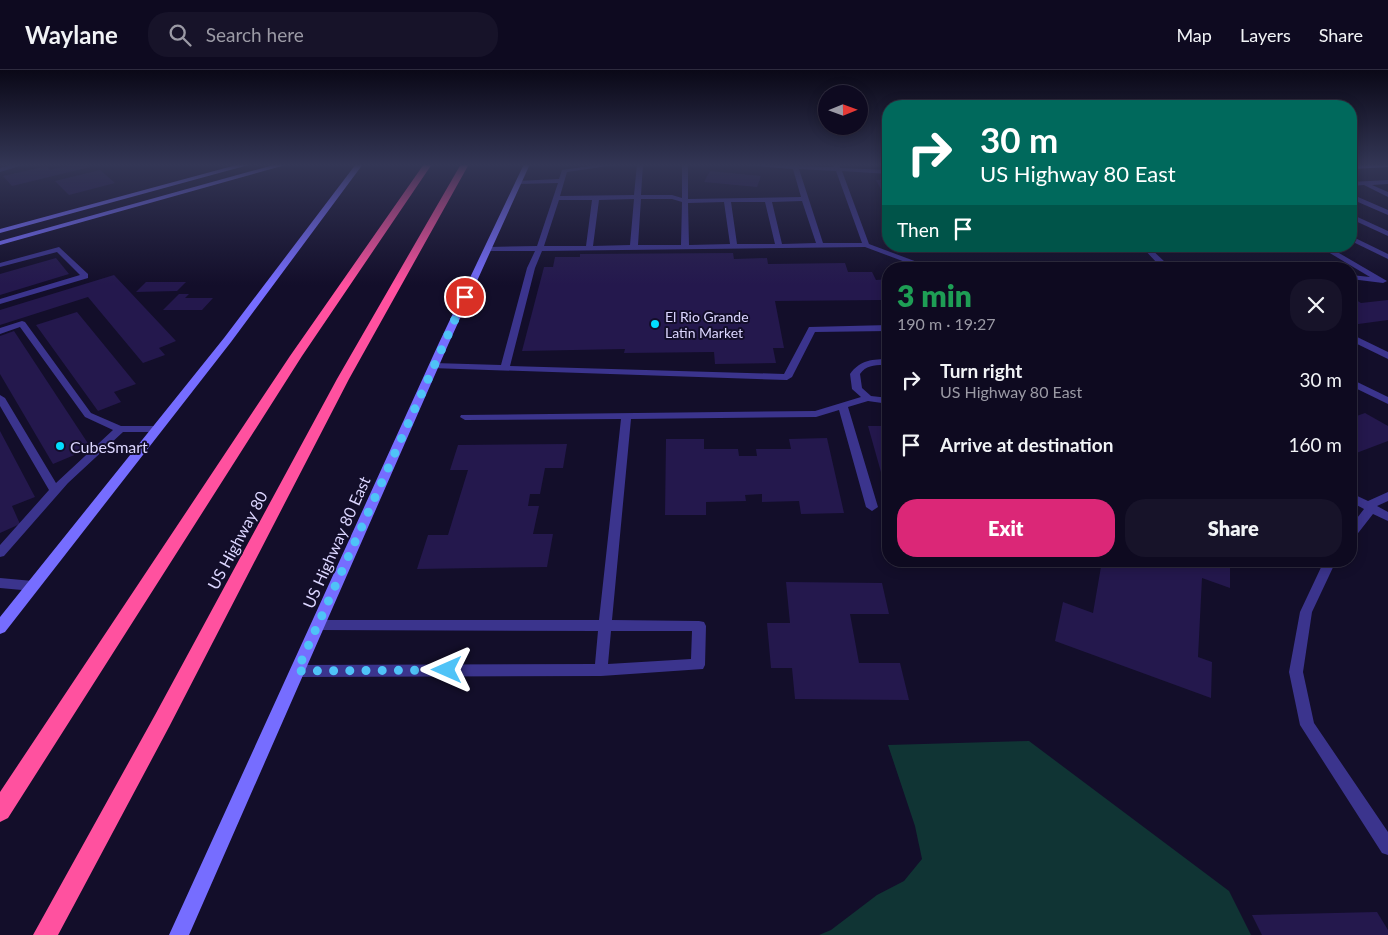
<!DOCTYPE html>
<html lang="en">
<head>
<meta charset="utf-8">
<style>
  :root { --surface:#0e0a20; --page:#171329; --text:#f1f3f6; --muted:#9b9aa5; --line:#2e2b3e; --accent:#db2777 }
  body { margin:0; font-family:Lato,sans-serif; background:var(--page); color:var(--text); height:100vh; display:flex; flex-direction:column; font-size:19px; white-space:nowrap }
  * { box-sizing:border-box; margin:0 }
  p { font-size:16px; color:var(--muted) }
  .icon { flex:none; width:28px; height:28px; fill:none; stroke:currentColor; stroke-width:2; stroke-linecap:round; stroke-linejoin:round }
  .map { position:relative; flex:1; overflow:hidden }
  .drawer { position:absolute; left:882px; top:192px; width:475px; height:305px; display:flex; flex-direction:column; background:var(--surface); border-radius:20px; box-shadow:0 2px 12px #0003,0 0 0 1px var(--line) }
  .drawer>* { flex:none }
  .top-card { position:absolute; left:882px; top:30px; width:475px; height:152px; border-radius:20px; box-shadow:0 2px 12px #0003,0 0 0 1px var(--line); background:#00695c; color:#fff; overflow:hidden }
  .needle { width:32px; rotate:89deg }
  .controls { position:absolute; left:818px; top:15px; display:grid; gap:10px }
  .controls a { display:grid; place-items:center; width:50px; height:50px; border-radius:50%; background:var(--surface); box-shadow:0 2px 12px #0003,0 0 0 1px var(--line); font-size:25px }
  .pin { position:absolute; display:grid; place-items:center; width:42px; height:42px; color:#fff; margin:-21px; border:2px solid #fff; border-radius:50%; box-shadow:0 1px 5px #0007 }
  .me { position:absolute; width:55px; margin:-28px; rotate:270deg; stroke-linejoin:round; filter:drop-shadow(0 0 4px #0008) }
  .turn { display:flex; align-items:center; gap:18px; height:105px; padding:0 15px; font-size:22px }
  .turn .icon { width:65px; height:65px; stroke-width:2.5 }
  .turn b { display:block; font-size:35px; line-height:42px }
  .then { display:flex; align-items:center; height:48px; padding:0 15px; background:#0003; gap:10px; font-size:19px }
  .round { display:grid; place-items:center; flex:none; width:52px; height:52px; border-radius:20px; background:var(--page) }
  .overview { display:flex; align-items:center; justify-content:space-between; height:85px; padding:0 15px }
  h1 { font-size:30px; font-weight:800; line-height:38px; color:#1e9e55 }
  .primary-button { display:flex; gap:10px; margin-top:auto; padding:10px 15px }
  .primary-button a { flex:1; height:58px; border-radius:20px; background:var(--accent); color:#fff; font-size:20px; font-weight:800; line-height:58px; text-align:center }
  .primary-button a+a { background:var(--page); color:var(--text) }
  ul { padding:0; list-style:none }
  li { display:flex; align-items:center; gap:15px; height:65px; padding:0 15px }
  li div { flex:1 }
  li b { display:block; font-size:19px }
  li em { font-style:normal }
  header { display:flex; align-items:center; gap:30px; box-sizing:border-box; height:70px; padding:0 25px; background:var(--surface); border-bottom:1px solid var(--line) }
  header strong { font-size:24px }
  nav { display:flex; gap:28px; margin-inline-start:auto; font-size:18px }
  .search { width:350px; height:45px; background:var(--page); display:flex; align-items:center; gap:12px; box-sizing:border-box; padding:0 18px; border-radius:20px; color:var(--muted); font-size:19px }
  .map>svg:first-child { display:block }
  .green { fill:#103434 }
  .building { fill:#24184d }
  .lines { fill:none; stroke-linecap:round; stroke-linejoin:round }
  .service { fill:#3b348d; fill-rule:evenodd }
  .minor { fill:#3b348d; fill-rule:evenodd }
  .secondary { fill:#766dff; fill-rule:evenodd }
  .motorway { fill:#ff519f; fill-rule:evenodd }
  .route { stroke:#4fc3f7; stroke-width:9; stroke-dasharray:0 16.2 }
  .poi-dot { fill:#02ddff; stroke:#130e2a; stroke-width:2 }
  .labels { text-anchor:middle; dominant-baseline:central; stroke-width:4; stroke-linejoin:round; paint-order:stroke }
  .far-poi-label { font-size:14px; fill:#dcd6ff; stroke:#130e2a; text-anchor:start }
  .poi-label { font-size:16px; fill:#dcd6ff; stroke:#130e2a; text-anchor:start }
  .street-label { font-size:16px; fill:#dcd6ff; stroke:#130e2a }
</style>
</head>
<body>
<header>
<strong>Waylane</strong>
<div class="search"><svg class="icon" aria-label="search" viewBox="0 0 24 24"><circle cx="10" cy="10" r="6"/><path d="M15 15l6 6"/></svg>Search here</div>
<nav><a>Map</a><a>Layers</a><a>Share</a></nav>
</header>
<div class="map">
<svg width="1388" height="865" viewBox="0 0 1388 865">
  <rect width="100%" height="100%" fill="#130e2a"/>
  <polygon class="green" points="1029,671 1229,821 1251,865 819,865 831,860 877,825 904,811 922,789 915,756 888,675"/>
  <g class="building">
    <polygon points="73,94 86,94 90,97 12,116 3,106 47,96 50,100"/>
    <polygon points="100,100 115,113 69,125 55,111"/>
    <polygon points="710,101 761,106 757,117 704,112"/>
    <polygon points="889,109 889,131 887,131 876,110"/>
    <polygon points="733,183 734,189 767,188 768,194 845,193 848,202 872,202 876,210 889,209 889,245 883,230 775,231 784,278 773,278 776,293 715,294 714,282 624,283 625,279 522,281 544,197 553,197 555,187 580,187 580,184"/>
    <polygon points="56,188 69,204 0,225 0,204"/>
    <polygon points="114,205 176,271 159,278 165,285 143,293 88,227 0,255 0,240"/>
    <polygon points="146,212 186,212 177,221 136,222"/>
    <polygon points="179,224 189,224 185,228 213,228 202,240 163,240"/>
    <polygon points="1351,227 1361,233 1388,230 1388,250 1351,255"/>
    <polygon points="77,242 136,314 114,322 121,332 98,341 36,255"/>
    <polygon points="14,261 91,378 53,394 0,304 0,266"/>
    <polygon points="1365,343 1388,356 1388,371 1351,385 1351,348"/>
    <polygon points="868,356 889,356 889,427 888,427"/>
    <polygon points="0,361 35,427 12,436 20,454 0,463"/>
    <polygon points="827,368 844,443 801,444 799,431 762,432 762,424 745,425 746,431 706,432 706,445 665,445 666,369 704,369 704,379 738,379 739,386 757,386 756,379 791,379 789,369"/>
    <polygon points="567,374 563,398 545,398 540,424 530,424 528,436 539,436 533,464 553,464 547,497 417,499 428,465 448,465 468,400 450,400 458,375"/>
    <polygon points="1102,491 1230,491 1230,518 1202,508 1198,587 1212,592 1211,628 1055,571 1063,532 1093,543"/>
    <polygon points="786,512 882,513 889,544 850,544 859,593 900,593 909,630 795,629 792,598 771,598 767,553 790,553"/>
    <polygon points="1377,842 1388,860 1388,865 1262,865 1252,845"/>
  </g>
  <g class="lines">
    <g class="service">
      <path d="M603,94H622L567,102L560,126L634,125L637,94H643L641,125H672L682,128V94H688V129L801,127L793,99L732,94L834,97L833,94H839L840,98L889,100V104L842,101L869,174L936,199H924L865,177L542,181L535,198L510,296L784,304L809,257L889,255V261L815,262L792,307L787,310L431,298V294L434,293L501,295L527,198L535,181H488L484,179L488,177L537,176L558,113L518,114L516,113V111L559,109L562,100ZM799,99L836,101L862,173H823ZM634,129L630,175L593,176L599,130ZM641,129H672L682,132L681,175H638ZM559,130H592L586,176H544ZM802,131L816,173L782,174L772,132ZM724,132L730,174L689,175L688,133ZM731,132H765L775,174H737Z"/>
      <polygon points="1388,110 1388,114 1372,115 1388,122 1388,127 1364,115 1351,116 1351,112"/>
      <polygon points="1351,124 1388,140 1388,145 1351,129"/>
      <polygon points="1351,144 1388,161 1388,166 1351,149"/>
      <polygon points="1351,166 1388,184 1388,189 1351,171"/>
      <polygon points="1141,176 1148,176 1167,194 1258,193 1294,199 1258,197 1010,199 1014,197 1158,194"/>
      <polygon points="1318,176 1327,176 1387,211 1383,213 1351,209 1351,205 1370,207"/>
      <polygon points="59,177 88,204 88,208 0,234 0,229 80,205 57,182 0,197 0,193"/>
      <polygon points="22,251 25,252 91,343 121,356 157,356 162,359 157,362 123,362 68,413 4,486 0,487 0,475 49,420 0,336 0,325 5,328 56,413 113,360 85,347 20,257 0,264 0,258"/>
      <polygon points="1351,264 1388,282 1388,289 1351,271"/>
      <path d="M889,289V295C877,295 867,294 860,304L862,318L871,326L889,328V334L868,331L848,337L878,437L872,441L866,437L839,340L816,347L631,349L612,550L699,551L704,552L706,556L705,595L703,599L601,606L297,607L292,605L290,601L292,597L297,595L595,594L598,561L318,560L313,559L311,555L313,551L318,550H599L621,349L465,350L460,347L461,345L815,341L861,327L852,319L850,304C860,290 873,289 889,289ZM611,561H692L691,589L608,594Z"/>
      <polygon points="1351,309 1388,327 1388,334 1351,316"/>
      <polygon points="1388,422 1388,431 1377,436 1388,442 1388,451 1373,444 1355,467 1351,468 1351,456 1364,439 1351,432 1351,423 1368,431"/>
      <polygon points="1324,491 1336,491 1312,542 1303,602 1314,653 1388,762 1388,785 1382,783 1300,655 1289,602 1300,542"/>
      <polygon points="0,508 33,511 37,513 39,516 37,519 33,521 0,518"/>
    </g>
    <polygon class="minor" points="14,94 26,94 0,102 0,98"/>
    <g class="secondary">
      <polygon points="240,94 252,94 0,163 0,159"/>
      <polygon points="277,94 289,94 0,175 0,171"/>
      <polygon points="356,94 363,94 231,272 5,562 0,564 0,547 224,268"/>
      <polygon points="524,94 530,94 448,275 189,865 169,865 438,275"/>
      <polygon points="1388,94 1388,97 1351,99 1351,95"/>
    </g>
    <g class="motorway">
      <polygon points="424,94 432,94 302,286 8,748 0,752 0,722 290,286"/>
      <polygon points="461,94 469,94 349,309 169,657 58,865 33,865 155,645 337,309"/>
    </g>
  </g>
  <linearGradient id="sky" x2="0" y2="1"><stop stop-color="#0a0817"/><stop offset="0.44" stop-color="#333655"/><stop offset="1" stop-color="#333655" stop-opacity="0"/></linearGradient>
  <rect width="1388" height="215" fill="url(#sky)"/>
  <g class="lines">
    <polyline class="route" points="447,600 297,601 465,227"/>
  </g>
  <g class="poi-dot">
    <circle cx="655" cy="254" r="5"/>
    <circle cx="60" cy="376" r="5"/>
  </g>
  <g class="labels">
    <g class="far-poi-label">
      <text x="665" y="246">El Rio Grande<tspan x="665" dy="16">Latin Market</tspan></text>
    </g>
    <g class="poi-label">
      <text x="70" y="376">CubeSmart</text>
    </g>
    <g class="street-label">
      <text transform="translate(237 470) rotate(-62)">US Highway 80</text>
      <text transform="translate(336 472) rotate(-66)">US Highway 80 East</text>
    </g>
  </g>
</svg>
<div class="controls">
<a><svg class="needle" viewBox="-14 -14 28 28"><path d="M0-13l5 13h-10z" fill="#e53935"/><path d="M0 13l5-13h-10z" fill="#9b9aa5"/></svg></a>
</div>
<div class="pin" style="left:465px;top:227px;background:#d93025"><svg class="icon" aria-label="arrive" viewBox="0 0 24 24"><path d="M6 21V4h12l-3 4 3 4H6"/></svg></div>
<svg class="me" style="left:447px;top:600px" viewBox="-20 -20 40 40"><path d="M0-17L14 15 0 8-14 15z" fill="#4fc3f7" stroke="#fff" stroke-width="4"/></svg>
<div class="top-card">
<div class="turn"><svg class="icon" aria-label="right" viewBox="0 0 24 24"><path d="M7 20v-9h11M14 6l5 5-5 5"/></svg><div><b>30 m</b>US Highway 80 East</div></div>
<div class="then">Then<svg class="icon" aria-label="arrive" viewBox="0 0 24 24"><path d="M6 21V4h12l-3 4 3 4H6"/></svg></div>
</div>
<section class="drawer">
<div class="overview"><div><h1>3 min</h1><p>190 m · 19:27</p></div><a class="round"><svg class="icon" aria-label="close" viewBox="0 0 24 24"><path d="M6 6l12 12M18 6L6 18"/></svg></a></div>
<ul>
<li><svg class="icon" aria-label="right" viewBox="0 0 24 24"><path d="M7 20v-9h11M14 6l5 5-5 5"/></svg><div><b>Turn right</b><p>US Highway 80 East</p></div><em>30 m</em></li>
<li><svg class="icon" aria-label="arrive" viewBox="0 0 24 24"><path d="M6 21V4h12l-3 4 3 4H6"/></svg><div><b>Arrive at destination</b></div><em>160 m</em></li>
</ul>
<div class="primary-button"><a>Exit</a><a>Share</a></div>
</section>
</div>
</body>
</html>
